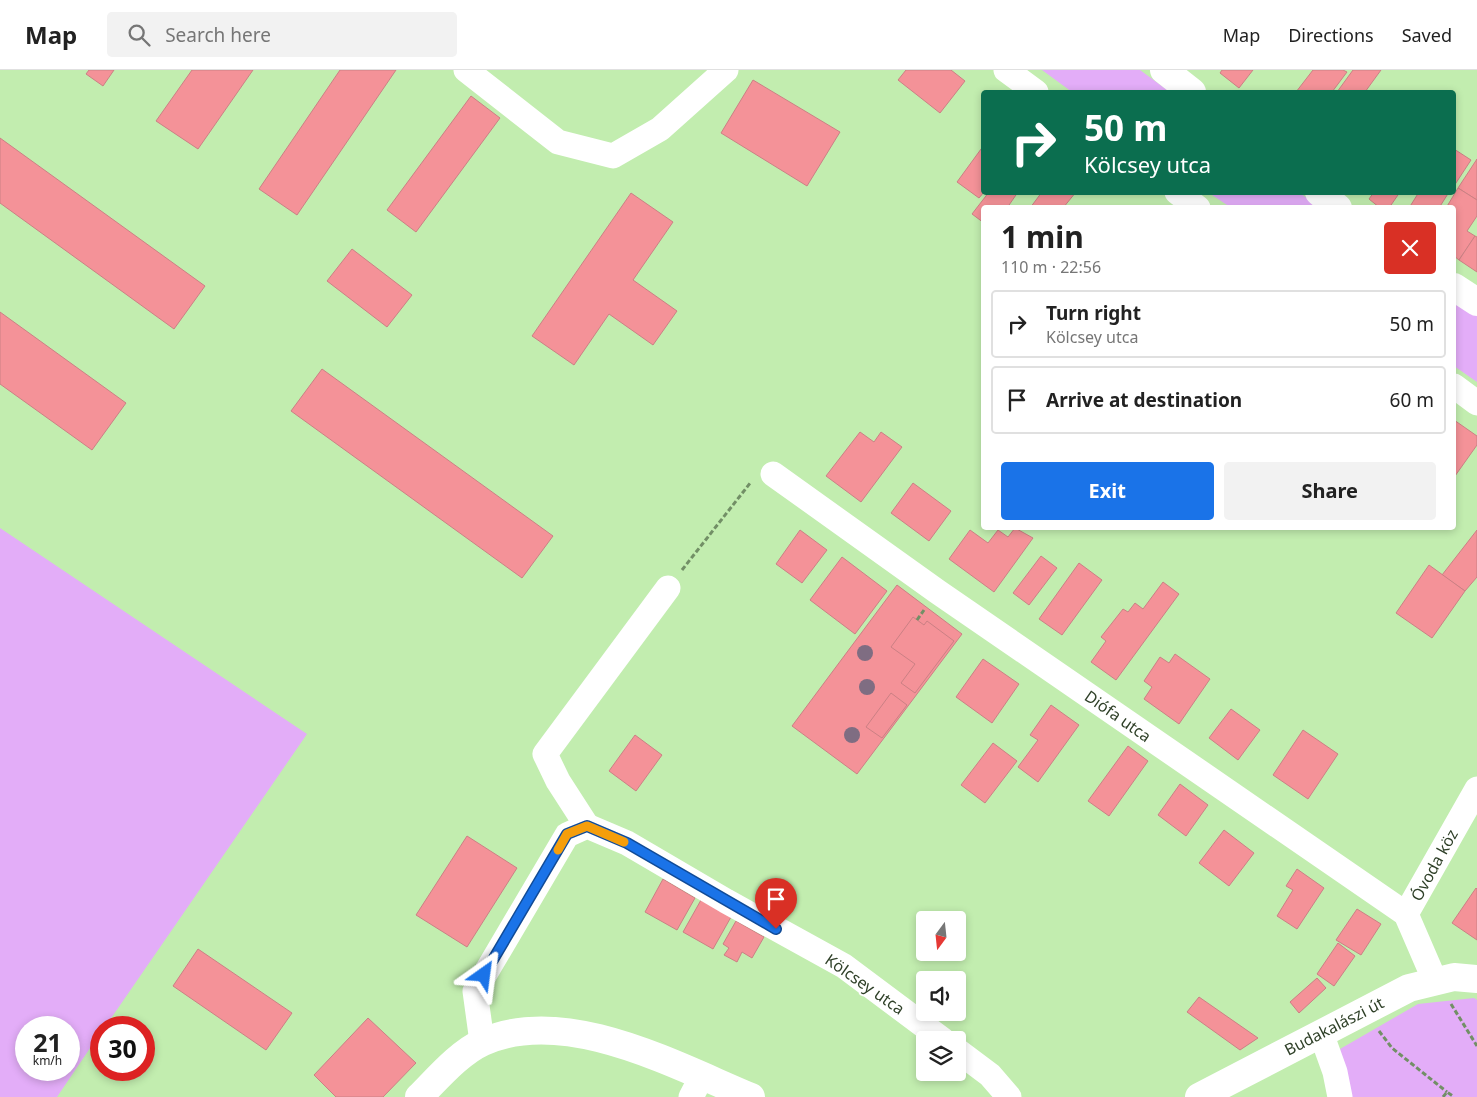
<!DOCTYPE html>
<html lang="en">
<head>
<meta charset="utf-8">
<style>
  :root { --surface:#fff; --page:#f2f2f2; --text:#222; --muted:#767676; --line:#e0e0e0; --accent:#1a73e8 }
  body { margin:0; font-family:"Noto Sans",sans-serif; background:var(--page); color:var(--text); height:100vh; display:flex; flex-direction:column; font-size:19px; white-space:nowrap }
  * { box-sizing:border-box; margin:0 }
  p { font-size:16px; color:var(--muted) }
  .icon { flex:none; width:28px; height:28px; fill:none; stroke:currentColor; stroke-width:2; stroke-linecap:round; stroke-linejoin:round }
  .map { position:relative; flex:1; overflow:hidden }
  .panel { position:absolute; left:981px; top:135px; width:475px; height:325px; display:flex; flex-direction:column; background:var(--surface); border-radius:5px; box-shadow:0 2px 8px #0003 }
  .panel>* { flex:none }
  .banner { position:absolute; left:981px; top:20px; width:475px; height:105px; border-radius:5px; box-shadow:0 2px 8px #0003; background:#0b6e4f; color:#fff; overflow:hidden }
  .needle { width:32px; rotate:195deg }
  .tools { position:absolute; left:916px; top:841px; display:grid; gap:10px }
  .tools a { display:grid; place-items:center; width:50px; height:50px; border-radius:5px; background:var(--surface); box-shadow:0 2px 8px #0003; font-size:25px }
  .speed { position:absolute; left:15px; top:946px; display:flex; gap:10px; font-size:25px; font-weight:700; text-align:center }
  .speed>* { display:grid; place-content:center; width:65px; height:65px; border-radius:50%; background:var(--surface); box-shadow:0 2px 8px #0003; line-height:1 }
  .speed small { font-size:12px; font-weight:400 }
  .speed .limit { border:8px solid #d22; background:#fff; color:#111 }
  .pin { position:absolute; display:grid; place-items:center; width:42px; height:42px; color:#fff; margin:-51px -21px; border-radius:50% 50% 50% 0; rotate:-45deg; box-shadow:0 0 5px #0007 }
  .pin .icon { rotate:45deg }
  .me { position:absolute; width:55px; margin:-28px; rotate:31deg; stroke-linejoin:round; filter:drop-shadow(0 0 4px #0008) }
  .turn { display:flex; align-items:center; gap:18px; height:105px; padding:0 20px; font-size:22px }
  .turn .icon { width:65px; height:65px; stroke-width:2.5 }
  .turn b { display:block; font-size:35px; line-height:42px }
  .round { display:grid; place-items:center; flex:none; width:52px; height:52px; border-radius:5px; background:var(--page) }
  .headline { display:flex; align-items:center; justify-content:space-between; height:85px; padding:0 20px }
  h1 { font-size:30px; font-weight:700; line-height:38px }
  .button { display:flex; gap:10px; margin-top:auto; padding:10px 20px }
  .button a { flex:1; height:58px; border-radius:5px; background:var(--accent); color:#fff; font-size:20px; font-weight:700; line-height:58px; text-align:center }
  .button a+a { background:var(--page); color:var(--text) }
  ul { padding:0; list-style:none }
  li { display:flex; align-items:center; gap:15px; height:68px; margin:0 10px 8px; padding:0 10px; border:2px solid var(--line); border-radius:5px }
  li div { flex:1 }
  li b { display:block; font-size:19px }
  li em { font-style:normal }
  header { display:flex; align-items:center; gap:30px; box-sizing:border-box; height:70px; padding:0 25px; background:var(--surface); border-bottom:1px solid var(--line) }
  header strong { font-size:24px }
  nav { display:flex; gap:28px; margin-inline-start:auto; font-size:18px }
  .search { width:350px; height:45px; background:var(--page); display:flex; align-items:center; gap:12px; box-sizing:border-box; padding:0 18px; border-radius:5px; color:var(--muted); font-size:19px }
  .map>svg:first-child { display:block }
  .green { fill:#e3adf8; fill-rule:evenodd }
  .building { fill:#f49298; stroke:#cb8084 }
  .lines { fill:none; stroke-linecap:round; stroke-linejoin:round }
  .path { stroke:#728f66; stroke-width:3; stroke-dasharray:5 2.5; stroke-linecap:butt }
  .street { stroke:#fff; stroke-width:25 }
  .secondary { stroke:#fff; stroke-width:28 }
  .tree { fill:#7f6d82 }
  .route-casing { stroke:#114b97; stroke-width:12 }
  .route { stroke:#1a73e8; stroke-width:9 }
  .slow { stroke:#f59e0b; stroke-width:9 }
  .labels { text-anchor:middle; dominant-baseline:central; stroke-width:4; stroke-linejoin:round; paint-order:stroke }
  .street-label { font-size:16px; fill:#2f4028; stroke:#fff }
</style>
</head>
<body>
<header>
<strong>Map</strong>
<div class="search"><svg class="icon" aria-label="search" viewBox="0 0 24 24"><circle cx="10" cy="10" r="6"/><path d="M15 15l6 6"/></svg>Search here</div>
<nav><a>Map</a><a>Directions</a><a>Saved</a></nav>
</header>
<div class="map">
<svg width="1477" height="1027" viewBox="0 0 1477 1027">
  <rect width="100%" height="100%" fill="#c2edaf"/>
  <g class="green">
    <polygon points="1042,0 1140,0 1170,22 1072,22"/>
    <polygon points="1209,123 1300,123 1319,137 1230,137"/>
    <polygon points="1454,227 1477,240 1477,312 1454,296"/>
    <path d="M0,458L307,664L105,957L101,958V962L57,1027H0ZM26,958H69V1000H26Z"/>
    <polygon points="1474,928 1477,930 1477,1027 1351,1027 1340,979 1418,934"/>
  </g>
  <g class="building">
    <polygon points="89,0 114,0 103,16 86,4"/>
    <polygon points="192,0 253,0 198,79 156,51"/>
    <polygon points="340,0 396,0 297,145 259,119"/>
    <polygon points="906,0 951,0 965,11 940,43 898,10"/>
    <polygon points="1222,0 1253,0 1239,18 1220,3"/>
    <polygon points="1313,0 1343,0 1347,2 1332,22 1296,22"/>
    <polygon points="1353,0 1381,0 1365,22 1337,22"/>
    <polygon points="753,10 840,62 807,116 721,63"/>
    <polygon points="471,26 500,48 416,162 387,140"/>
    <polygon points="0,68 205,216 174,259 0,133"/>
    <polygon points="984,75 984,122 979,128 957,112"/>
    <polygon points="1454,79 1471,90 1454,116"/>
    <polygon points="1477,89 1477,130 1458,118"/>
    <polygon points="1458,118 1477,130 1477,146 1467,161 1475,166 1459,190 1454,186 1454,138 1446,138"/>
    <polygon points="989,122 1018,122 1007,138 984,138 984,153 972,144"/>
    <polygon points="1042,122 1076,122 1063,138 1030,138"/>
    <polygon points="1374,122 1400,122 1389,138 1380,138 1369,129"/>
    <polygon points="1419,122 1449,122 1439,138 1409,138"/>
    <polygon points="631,123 673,152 633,210 677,241 653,275 609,244 574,295 532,266"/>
    <polygon points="1475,166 1477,167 1477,202 1459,190"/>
    <polygon points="352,179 412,225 387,257 327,211"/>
    <polygon points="0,242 126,333 92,380 0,314"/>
    <polygon points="322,299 553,466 522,508 291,341"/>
    <polygon points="1454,350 1477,366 1477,375 1455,406"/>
    <polygon points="860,362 874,372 881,362 902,377 861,432 826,406"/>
    <polygon points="913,413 951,441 929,471 891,443"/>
    <polygon points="1015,458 1033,468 994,522 949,489 970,460 988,473 998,460 1008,467"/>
    <polygon points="800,460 827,480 802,513 776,494"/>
    <polygon points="1477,460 1477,507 1465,521 1442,505"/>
    <polygon points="1041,486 1057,498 1029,535 1013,523"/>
    <polygon points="842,487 887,521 855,564 810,530"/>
    <polygon points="1079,493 1102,510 1062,565 1039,549"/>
    <polygon points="1429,495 1465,521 1432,568 1396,543"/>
    <polygon points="1163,512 1179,524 1116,610 1091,592 1106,571 1101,567 1123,539 1128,542 1135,533 1143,539"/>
    <polygon points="897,515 962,564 857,704 792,656"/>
    <polygon points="913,547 924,555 927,551 954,571 915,623 901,613 915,594 891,577"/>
    <polygon points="1175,584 1210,609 1179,654 1144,629 1152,617 1144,611 1160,587 1169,593"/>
    <polygon points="983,589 1019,614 992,653 956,627"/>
    <polygon points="891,623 907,635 882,668 866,657"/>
    <polygon points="1051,635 1079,655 1038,712 1018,697 1038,670 1030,665"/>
    <polygon points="1231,639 1260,660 1238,690 1209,668"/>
    <polygon points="1303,660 1338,684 1308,729 1273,705"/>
    <polygon points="635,665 662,685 636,721 609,701"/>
    <polygon points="993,673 1017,691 985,733 961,715"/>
    <polygon points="1128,676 1148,691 1109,746 1088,731"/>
    <polygon points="1180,714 1208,735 1186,766 1158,745"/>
    <polygon points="1224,760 1254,783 1229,816 1199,793"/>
    <polygon points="467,766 517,798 467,877 416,845"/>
    <polygon points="1297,799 1324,818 1297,859 1277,846 1293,820 1286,816"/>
    <polygon points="663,809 695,828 677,860 645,842"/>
    <polygon points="1476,818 1477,819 1477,870 1452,853"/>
    <polygon points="701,830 731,847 713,879 683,862"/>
    <polygon points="1357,839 1381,854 1361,885 1336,870"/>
    <polygon points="736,851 764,867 752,888 742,882 737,892 724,885 729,878 723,874"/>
    <polygon points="1338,873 1355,886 1334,916 1317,904"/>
    <polygon points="198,879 292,943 266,980 173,916"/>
    <polygon points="1317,908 1326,918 1299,943 1290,932"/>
    <polygon points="1199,927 1258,968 1240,980 1187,942"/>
    <polygon points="368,948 416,993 383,1027 336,1027 314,1005"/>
  </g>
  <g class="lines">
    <g class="path">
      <polyline points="682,500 751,412"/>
      <polyline points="917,550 924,540"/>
      <polyline points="1451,934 1477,976"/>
      <polyline points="1379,961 1392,978 1447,1022"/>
      <polyline points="1443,1027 1447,1022 1454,1027"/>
    </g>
    <g class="street">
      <polyline points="466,0 558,72 613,86 660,59 726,0"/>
      <polyline points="1006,0 1036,22"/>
      <polyline points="1177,122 1198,138"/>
      <polyline points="1454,316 1477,333"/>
      <polyline points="773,404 938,522 1406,844 1435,911"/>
      <polyline points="587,756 558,711 545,684 668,518"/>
      <polyline points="1406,844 1477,719"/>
      <polyline points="1321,963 1335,1002 1340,1027"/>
      <polyline points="482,972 475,921 567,765 587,756 627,773 726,831 844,896 943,970"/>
      <polyline points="958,981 990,1005 1009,1027"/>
      <polyline points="691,1027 702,1006"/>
    </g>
    <g class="secondary">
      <polyline points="1164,0 1192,22"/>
      <polyline points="1319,122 1338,138"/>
      <polyline points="1454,217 1477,232"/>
      <path d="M419,1027C438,1008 459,983 483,972C565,935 674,995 751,1027"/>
      <polyline points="1199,1027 1409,918 1454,907 1477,909"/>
    </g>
  </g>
  <g class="tree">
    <circle cx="865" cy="583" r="8"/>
    <circle cx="867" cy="617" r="8"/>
    <circle cx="852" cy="665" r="8"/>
  </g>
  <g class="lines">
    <defs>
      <polyline id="route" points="484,905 567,764 587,756 627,773 776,859"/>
    </defs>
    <use href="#route" class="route-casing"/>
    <use href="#route" class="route"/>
    <polyline class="slow" points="558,780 567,764 587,756 624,772"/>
  </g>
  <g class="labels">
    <g class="street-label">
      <text transform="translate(1118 646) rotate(35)">Diófa utca</text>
      <text transform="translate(1434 795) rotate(-61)">Óvoda köz</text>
      <text transform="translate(865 914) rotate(35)">Kölcsey utca</text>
      <text transform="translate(1334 956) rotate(-27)">Budakalászi út</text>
    </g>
  </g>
</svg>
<div class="tools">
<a><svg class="needle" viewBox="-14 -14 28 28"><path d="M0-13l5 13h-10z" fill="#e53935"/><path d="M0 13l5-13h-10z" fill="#767676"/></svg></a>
<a><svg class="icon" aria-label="sound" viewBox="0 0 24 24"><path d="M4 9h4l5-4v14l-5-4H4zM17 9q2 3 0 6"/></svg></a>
<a><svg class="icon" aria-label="layers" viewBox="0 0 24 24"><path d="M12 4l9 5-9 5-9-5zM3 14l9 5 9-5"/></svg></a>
</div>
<div class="speed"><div>21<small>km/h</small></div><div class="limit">30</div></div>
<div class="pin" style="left:776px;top:859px;background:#d93025"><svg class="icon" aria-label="arrive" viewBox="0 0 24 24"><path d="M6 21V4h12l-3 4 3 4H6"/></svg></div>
<svg class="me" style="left:484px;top:905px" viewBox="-20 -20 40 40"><path d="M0-17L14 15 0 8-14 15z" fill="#1a73e8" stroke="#fff" stroke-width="4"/></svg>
<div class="banner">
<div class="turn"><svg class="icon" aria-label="right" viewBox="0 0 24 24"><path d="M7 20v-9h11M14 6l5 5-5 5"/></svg><div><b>50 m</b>Kölcsey utca</div></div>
</div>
<section class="panel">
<div class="headline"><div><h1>1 min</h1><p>110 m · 22:56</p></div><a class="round" style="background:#d93025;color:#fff"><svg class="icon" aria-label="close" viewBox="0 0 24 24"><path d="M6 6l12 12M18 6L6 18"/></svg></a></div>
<ul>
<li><svg class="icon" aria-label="right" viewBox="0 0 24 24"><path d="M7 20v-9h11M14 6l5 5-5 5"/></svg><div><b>Turn right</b><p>Kölcsey utca</p></div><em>50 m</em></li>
<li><svg class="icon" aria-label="arrive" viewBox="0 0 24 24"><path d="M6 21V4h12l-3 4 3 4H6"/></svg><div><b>Arrive at destination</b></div><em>60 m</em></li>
</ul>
<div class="button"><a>Exit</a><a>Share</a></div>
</section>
</div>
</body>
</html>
